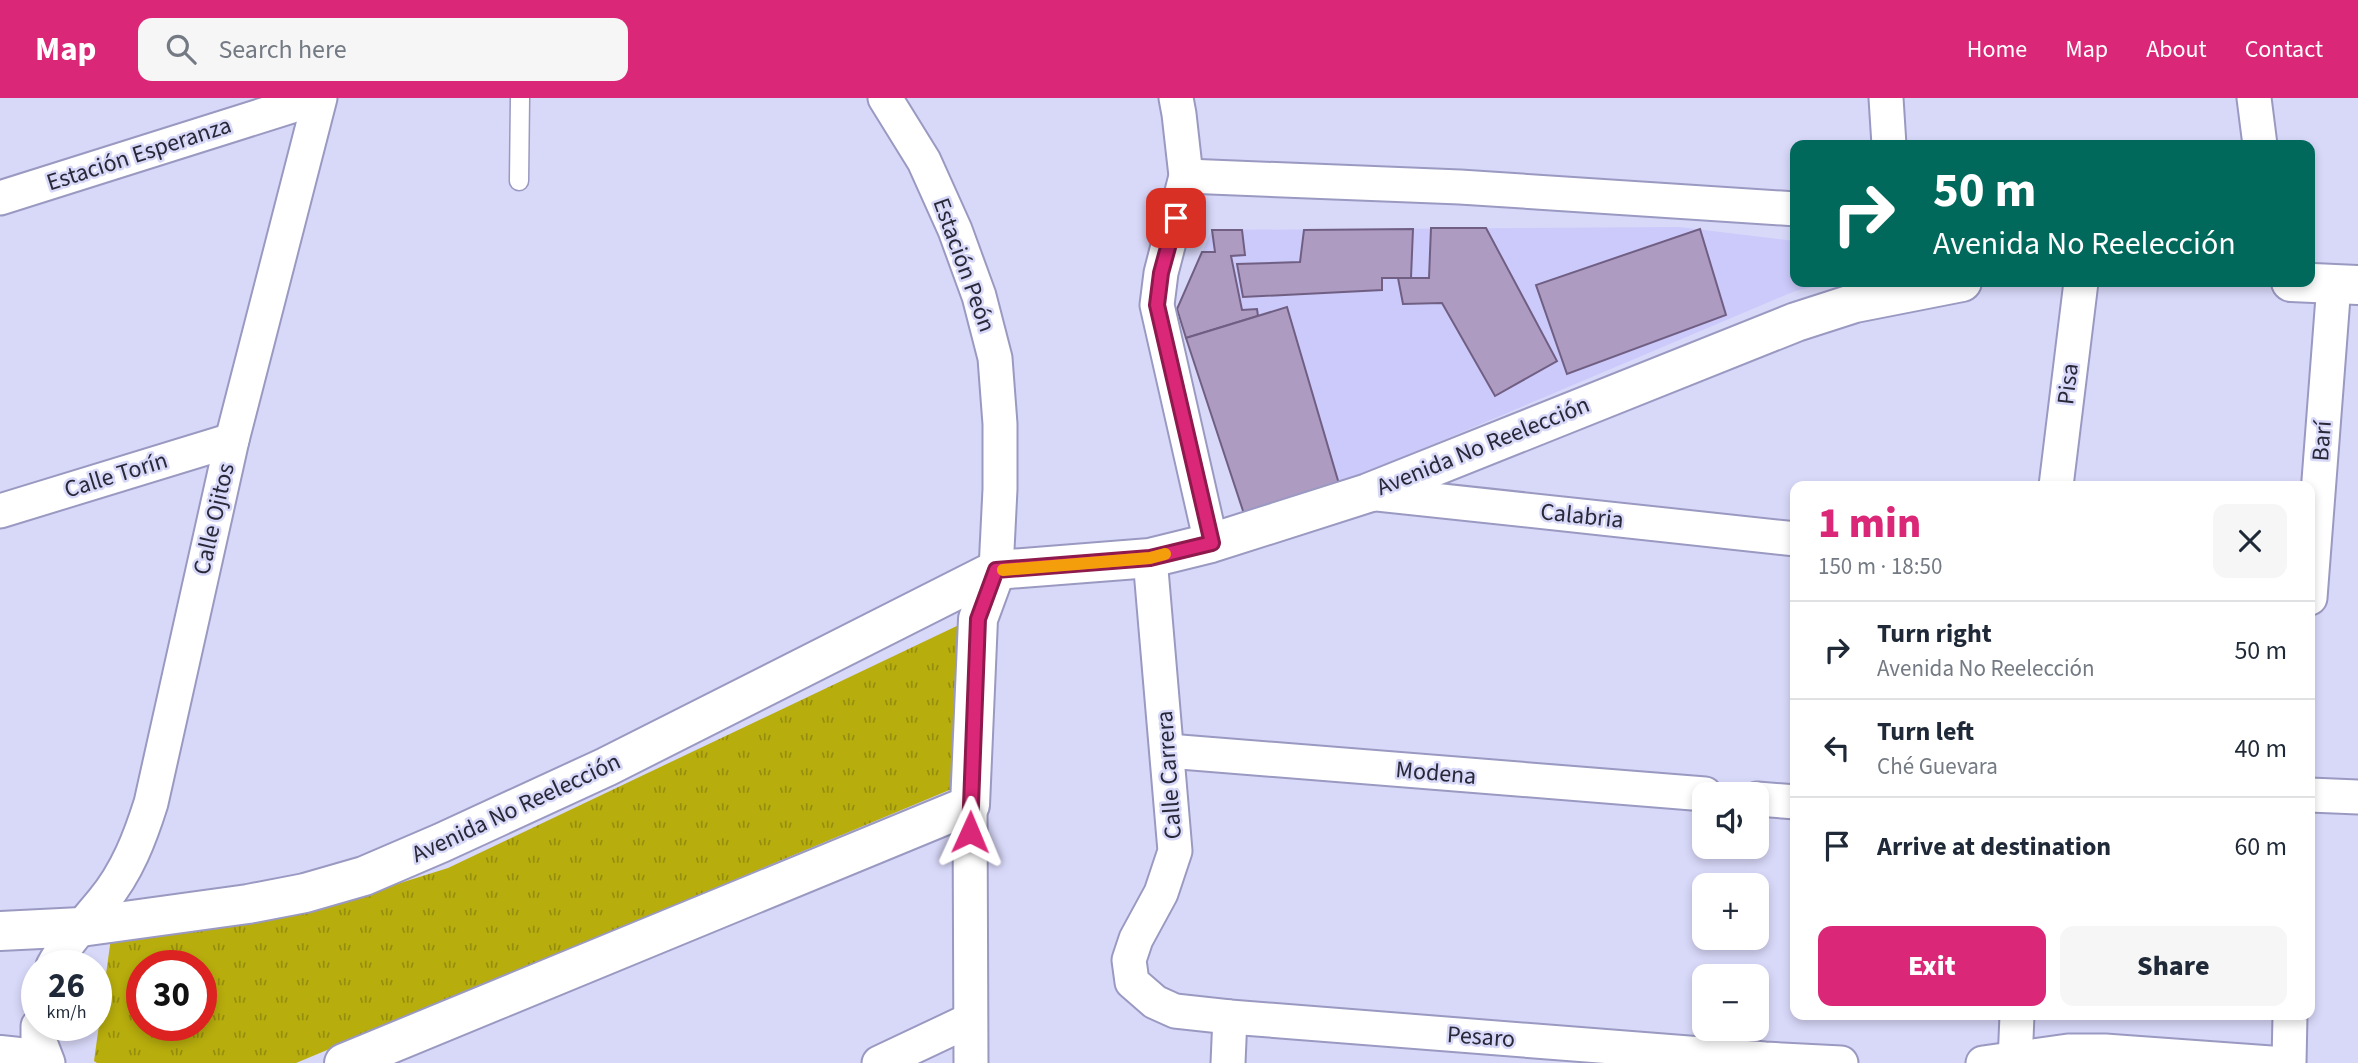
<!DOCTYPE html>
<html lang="en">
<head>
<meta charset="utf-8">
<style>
  :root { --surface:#fff; --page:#f6f6f7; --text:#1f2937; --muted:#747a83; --line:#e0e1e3; --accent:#db2777 }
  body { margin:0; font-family:"Source Sans 3",sans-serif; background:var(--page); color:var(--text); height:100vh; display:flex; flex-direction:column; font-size:26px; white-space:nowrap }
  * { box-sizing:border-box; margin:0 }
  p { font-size:23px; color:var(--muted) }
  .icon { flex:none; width:38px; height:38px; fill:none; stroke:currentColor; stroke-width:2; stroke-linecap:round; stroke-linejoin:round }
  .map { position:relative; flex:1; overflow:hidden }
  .panel { position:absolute; left:1790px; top:383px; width:525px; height:539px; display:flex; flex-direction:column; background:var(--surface); border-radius:14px; box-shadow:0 4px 10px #0003 }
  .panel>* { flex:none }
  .top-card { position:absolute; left:1790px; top:42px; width:525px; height:147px; border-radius:14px; box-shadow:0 4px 10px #0003; background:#00695c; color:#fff; overflow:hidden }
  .tools { position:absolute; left:1692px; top:684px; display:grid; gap:14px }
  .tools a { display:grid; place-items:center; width:77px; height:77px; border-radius:14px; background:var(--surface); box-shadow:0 4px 10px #0003; font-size:35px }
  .speed { position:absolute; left:21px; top:852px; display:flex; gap:14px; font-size:35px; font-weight:700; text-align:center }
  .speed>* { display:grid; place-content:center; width:91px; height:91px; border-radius:50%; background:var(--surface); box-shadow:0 4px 10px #0003; line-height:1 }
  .speed small { font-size:18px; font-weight:400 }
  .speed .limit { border:10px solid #d22; background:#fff; color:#111 }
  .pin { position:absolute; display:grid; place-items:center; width:60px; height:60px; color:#fff; margin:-30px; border-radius:14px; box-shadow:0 4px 10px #0006 }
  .me { position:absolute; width:77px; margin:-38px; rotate:1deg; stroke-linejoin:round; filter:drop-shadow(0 0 5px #0008) }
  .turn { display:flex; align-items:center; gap:24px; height:147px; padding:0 28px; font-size:32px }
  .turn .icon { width:91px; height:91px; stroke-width:2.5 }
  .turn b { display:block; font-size:49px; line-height:60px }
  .round { display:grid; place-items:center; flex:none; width:74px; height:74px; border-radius:14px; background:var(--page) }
  .overview { display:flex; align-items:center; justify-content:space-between; height:119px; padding:0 28px }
  h1 { font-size:42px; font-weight:800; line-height:52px; color:var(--accent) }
  .button { display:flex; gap:14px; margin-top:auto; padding:14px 28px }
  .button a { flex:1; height:80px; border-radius:14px; background:var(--accent); color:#fff; font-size:28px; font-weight:800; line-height:80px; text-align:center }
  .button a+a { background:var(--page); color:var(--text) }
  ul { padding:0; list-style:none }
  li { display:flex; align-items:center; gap:21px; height:98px; padding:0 28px; border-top:2px solid var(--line) }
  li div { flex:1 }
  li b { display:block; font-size:26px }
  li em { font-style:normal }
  header { display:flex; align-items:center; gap:42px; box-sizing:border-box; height:98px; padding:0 35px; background:var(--accent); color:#fff }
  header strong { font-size:33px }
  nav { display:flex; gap:38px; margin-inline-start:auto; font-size:24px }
  .search { width:490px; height:63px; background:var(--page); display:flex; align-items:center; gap:18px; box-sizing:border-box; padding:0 24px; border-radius:14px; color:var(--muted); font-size:26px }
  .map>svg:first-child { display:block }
  .built { fill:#cbcafb }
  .grass { fill:url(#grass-tufts); fill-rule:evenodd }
  .building { fill:#ad9bc2; stroke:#705f83; stroke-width:2 }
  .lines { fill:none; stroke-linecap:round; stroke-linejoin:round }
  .service-casing { stroke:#9a99c1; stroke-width:21 }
  .minor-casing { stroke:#9a99c1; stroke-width:37 }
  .tertiary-casing { stroke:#9a99c1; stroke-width:42 }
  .service { stroke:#fff; stroke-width:18 }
  .minor { stroke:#fff; stroke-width:33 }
  .tertiary { stroke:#fff; stroke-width:38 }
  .route-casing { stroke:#8e194d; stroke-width:18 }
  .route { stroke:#db2777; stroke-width:12 }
  .slow { stroke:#f59e0b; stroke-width:12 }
  .labels { text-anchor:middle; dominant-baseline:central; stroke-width:5; stroke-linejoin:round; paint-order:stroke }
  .street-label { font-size:24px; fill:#292838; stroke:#d8d8f9 }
</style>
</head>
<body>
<header>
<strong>Map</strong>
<div class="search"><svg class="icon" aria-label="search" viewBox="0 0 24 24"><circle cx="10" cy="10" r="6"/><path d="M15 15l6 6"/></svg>Search here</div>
<nav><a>Home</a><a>Map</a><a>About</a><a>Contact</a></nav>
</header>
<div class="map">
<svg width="2358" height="965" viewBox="0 0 2358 965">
  <defs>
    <pattern id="grass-tufts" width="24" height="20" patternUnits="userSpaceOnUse" patternTransform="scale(1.75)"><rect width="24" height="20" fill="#b7ad0d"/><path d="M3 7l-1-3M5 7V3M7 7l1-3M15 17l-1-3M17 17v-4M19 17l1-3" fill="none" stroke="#958d0e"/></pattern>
  </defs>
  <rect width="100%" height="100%" fill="#d8d8f9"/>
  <polygon class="built" points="1679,129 1795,143 1796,184 1835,184 1795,193 1247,425 1177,211 1212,132"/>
  <path class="grass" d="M961,526L959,688L296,965H97L94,963L111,840L231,829L311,813L448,770ZM142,868H201V928H142Z"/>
  <g class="building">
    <polygon points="1431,130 1486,130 1557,263 1495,298 1442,205 1403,206 1398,180 1429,180"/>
    <polygon points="1413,131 1411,180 1382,180 1382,192 1243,199 1237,166 1300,164 1304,132"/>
    <polygon points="1700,131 1726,217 1567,276 1536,187"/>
    <polygon points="1212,132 1242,132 1245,157 1231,158 1242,212 1257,211 1258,218 1186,240 1177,211 1202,154 1215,154"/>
    <polygon points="1287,209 1339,386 1247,425 1186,240"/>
  </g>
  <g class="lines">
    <defs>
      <polyline id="service" points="519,83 520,0"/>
      <g id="minor">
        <polyline points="885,0 924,63 955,132 979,198 995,260 1000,326 1000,391 996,472"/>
        <polyline points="1176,0 1179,16 1186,78 1161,175 1157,207 1211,445"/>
        <polyline points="1886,0 1889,47"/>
        <polyline points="2254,0 2260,47"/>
        <polyline points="1186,78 1460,89 1796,111"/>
        <polyline points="0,100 317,0"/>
        <polyline points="2056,388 2081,184"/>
        <polyline points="1368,395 1796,441"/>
        <polyline points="0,413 232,342"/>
        <polyline points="1150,460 1175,753 1161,795 1136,841 1129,862 1132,884 1155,904 1175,913 1230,919 1765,961 1841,965"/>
        <polyline points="2310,500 2334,186"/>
        <polyline points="1168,653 1705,696"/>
        <polyline points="2310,697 2358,699"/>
        <polyline points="1757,701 1796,704"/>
        <polyline points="970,707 971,965"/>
        <path d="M53,868C66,844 86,824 103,803C127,774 140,740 151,705L232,342L320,0"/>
        <polyline points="38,928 38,939 48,965"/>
        <polyline points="879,965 970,922"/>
        <polyline points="1228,965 1230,919"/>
        <polyline points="1983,965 2068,953 2105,953 2271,965"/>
        <polyline points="2015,965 2017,917"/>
        <polyline points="2289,965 2290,917"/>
      </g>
      <g id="tertiary">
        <polyline points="2291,184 2358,187"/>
        <polyline points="0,833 81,829 248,806 305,795 364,778 441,745 606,669 996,472 1150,460 1211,445 1368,395 1796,224 1855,205 1962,184"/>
        <polyline points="0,957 28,960 38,965"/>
        <polyline points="344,965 970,707 978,521 996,472"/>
      </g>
    </defs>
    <use href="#service" class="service-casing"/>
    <use href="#minor" class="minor-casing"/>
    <use href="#tertiary" class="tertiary-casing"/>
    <use href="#service" class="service"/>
    <use href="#minor" class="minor"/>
    <use href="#tertiary" class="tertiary"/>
  </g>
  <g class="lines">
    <defs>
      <polyline id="route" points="970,734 978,521 996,472 1150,460 1212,445 1157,207 1161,175 1176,120"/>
    </defs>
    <use href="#route" class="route-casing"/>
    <use href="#route" class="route"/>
    <polyline class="slow" points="1003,472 1150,460 1165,456"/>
  </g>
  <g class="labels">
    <g class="street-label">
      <text transform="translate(139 56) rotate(-18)">Estación Esperanza</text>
      <text transform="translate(964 167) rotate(70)">Estación Peón</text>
      <text transform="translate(2068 286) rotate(-83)">Pisa</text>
      <text transform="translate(2322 343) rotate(-86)">Barí</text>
      <text transform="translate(1483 348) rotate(-22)">Avenida No Reelección</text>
      <text transform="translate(116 377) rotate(-17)">Calle Torín</text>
      <text transform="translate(1582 418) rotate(6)">Calabria</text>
      <text transform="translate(214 421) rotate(-77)">Calle Ojitos</text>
      <text transform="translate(1436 675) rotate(5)">Modena</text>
      <text transform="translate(1169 677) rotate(-94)">Calle Carrera</text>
      <text transform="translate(516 710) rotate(-25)">Avenida No Reelección</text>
      <text transform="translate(1481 939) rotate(4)">Pesaro</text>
    </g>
  </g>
</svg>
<div class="tools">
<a><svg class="icon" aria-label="sound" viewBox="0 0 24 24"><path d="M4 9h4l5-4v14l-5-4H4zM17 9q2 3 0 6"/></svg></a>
<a>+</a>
<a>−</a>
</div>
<div class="speed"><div>26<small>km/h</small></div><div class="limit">30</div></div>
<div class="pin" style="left:1176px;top:120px;background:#d93025"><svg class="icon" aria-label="arrive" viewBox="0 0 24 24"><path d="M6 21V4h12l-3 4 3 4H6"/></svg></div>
<svg class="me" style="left:970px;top:734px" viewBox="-20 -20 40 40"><path d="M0-17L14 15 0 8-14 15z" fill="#db2777" stroke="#fff" stroke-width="4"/></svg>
<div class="top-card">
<div class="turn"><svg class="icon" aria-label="right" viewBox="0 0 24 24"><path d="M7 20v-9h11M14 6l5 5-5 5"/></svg><div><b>50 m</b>Avenida No Reelección</div></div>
</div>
<section class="panel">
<div class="overview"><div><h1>1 min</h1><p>150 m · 18:50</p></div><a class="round"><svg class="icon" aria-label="close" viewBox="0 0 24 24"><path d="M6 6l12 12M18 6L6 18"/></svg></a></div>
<ul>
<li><svg class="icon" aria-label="right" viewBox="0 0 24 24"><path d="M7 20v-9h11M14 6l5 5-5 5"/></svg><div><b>Turn right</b><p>Avenida No Reelección</p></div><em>50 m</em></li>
<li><svg class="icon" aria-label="left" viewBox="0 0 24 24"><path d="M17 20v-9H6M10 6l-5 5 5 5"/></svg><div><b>Turn left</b><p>Ché Guevara</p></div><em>40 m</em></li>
<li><svg class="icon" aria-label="arrive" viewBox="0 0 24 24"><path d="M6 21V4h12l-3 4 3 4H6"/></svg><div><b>Arrive at destination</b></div><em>60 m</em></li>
</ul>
<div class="button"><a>Exit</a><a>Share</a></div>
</section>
</div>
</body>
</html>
